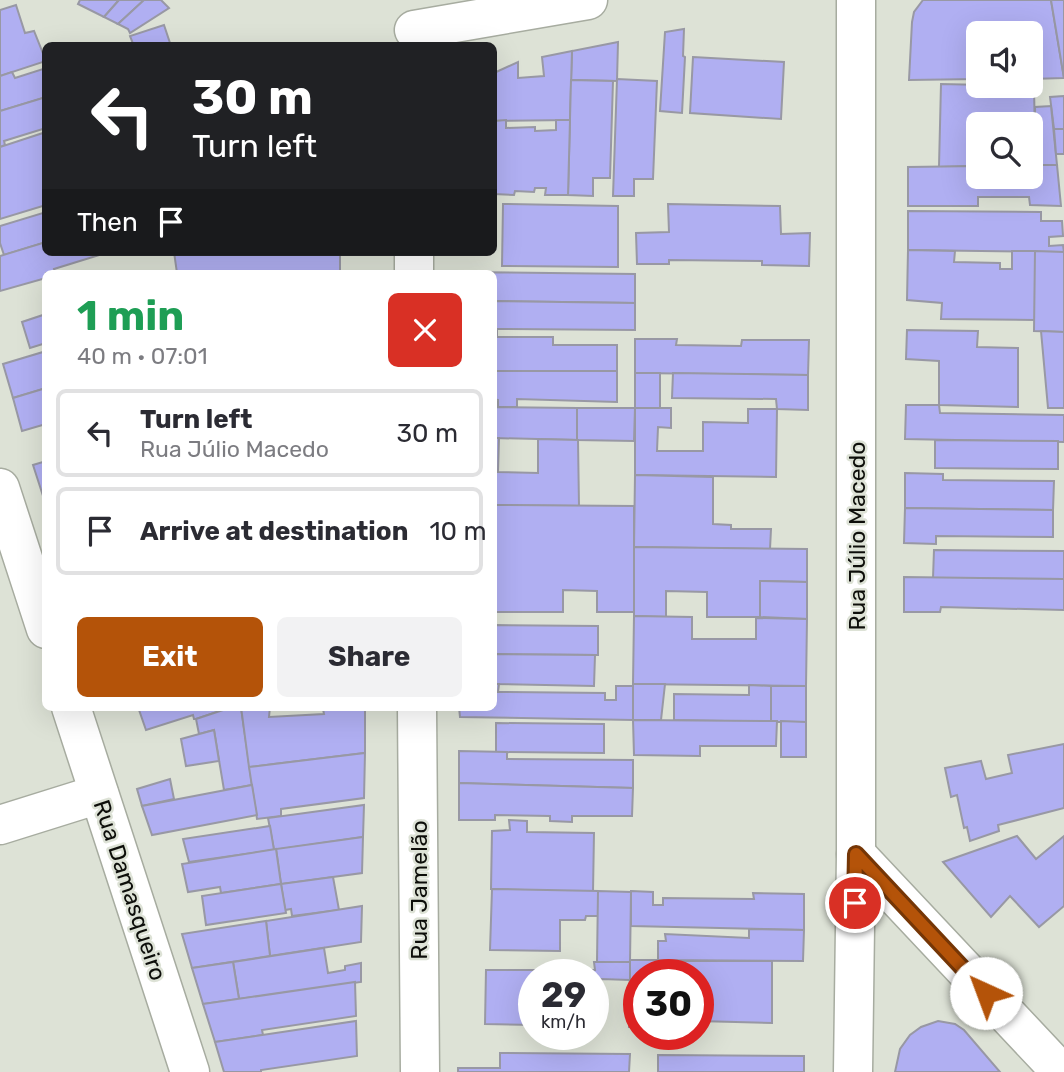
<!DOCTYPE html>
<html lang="en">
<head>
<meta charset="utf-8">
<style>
  :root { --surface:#fff; --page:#f2f2f3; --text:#2b2b33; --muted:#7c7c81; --line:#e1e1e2; --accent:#b45309 }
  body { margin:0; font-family:Rubik,sans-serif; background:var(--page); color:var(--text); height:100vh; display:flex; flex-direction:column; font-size:26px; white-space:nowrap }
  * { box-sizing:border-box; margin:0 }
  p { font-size:23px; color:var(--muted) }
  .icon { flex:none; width:38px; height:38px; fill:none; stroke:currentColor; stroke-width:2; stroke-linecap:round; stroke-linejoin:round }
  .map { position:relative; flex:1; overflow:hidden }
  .side { position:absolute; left:42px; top:270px; width:455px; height:441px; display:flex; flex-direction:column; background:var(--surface); border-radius:10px; box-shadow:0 7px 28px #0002 }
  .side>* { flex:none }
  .hud { position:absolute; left:42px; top:42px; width:455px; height:214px; border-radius:10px; box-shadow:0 7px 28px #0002; background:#202124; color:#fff; overflow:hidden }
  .tools { position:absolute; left:966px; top:21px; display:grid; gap:14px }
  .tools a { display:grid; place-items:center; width:77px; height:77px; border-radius:10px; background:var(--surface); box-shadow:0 7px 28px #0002; font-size:35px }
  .speed { position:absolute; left:518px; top:959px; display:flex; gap:14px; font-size:35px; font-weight:700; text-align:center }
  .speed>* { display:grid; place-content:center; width:91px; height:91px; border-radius:50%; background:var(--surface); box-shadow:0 7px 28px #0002; line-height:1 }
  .speed small { font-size:18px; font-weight:400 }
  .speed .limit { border:10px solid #d22; background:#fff; color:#111 }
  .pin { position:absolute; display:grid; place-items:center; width:60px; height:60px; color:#fff; margin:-30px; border:4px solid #fff; border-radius:50%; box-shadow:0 2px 7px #0007 }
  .me { position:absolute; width:77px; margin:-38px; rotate:317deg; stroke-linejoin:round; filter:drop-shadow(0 0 5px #0008) }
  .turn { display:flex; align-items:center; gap:24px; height:147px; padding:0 35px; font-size:32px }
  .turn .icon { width:91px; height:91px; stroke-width:2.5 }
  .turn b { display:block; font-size:49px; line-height:60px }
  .then { display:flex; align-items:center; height:66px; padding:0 35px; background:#0003; gap:14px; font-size:26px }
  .round { display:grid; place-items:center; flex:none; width:74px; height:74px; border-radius:10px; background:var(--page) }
  .head { display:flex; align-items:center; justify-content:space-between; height:119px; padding:0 35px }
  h1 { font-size:42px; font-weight:700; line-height:52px; color:#1e9e55 }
  .action { display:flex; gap:14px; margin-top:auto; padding:14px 35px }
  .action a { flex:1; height:80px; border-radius:10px; background:var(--accent); color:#fff; font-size:28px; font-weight:700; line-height:80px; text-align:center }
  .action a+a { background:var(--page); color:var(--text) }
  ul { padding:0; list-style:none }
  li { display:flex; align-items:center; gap:21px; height:88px; margin:0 14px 10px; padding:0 21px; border:4px solid var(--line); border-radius:10px }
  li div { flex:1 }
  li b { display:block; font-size:26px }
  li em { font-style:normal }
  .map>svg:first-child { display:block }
  .building { fill:#b0aff2; stroke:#9898a4; stroke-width:2 }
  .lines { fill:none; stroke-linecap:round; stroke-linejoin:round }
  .minor-casing { stroke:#a7aca0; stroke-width:41 }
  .minor { stroke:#fff; stroke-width:38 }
  .route-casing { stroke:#753606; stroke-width:18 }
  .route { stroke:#b45309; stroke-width:12 }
  .labels { text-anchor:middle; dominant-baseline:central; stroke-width:5; stroke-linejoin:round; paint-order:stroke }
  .street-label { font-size:23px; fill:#0d0e0a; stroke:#dde2d6 }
</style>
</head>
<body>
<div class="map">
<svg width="1064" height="1072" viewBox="0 0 1064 1072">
  <rect width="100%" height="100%" fill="#dde2d6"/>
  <g class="building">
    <polygon points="80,0 119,0 104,17 78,4"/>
    <polygon points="119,0 144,0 118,24 104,17"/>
    <polygon points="144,0 161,0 169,8 130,33 128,29 118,24"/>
    <polygon points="923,0 1051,0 1064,78 1031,79 1031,33 978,33 978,79 909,80 912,22 914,12"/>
    <polygon points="1051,0 1064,0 1064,78"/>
    <polygon points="16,5 25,33 34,31 46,61 0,76 0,10"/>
    <polygon points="164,25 171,46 134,46 130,36"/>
    <polygon points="684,29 683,56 685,57 682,113 660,111 665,32"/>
    <polygon points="618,42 617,81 571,80 572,51"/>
    <polygon points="572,51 570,120 494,121 494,73 518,62 518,78 544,76 542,57"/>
    <polygon points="693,57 784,62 781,119 690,113"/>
    <polygon points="46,68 46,97 0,111 0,76 12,72 15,78"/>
    <polygon points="617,79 657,81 653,179 634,179 634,196 613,196"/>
    <polygon points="571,80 613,81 610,178 593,178 593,196 568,195"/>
    <polygon points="941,84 1034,86 1035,141 1031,141 1031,124 978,124 978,166 939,167"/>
    <polygon points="1064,96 1064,129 1054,129 1050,97"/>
    <polygon points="46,97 46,128 4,141 5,145 0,147 0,111"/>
    <polygon points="1051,106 1057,165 1036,165 1035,107"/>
    <polygon points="506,120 506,128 535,127 535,131 556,130 556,120 570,120 568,195 545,195 546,188 535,188 534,192 515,191 514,195 494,194 494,121"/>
    <polygon points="1054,129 1064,129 1064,154 1056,154"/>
    <polygon points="46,132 46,205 0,219 0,147"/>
    <polygon points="1031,165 1057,165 1061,206 1030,205 1029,197 978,197 978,206 908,206 908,167 978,166 978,177 1031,177"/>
    <polygon points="503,204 618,206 618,267 502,266"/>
    <polygon points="668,204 780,206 781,234 810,233 809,266 762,265 762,261 669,260 669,264 637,264 636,233 669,232"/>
    <polygon points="908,211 1041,212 1041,221 1062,221 1063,236 1049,237 1049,246 1063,245 1064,252 908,250"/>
    <polygon points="46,212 46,242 4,255 0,243 0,226"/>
    <polygon points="46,242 46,252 109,252 54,269 55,273 46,273 46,278 0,291 0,256"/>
    <polygon points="908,250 955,251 954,262 1000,263 1000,269 1012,269 1012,251 1035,251 1035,320 941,319 942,303 907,300"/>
    <polygon points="1035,251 1064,252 1064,332 1034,331"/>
    <polygon points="174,252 340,252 340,273 177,273"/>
    <polygon points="463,272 635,274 635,303 494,301 494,273"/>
    <polygon points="494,301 635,303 635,330 497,329 497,337 494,337"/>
    <polygon points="46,314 46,343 30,348 22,322"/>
    <polygon points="907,330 978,331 977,347 1018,348 1018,407 939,405 939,361 906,359"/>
    <polygon points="1041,331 1064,332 1064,408 1048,408"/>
    <polygon points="495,337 553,337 553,345 617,345 617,371 495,371"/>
    <polygon points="635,339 677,339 676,345 741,346 742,340 809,340 808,375 635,373"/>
    <polygon points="43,352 46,356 46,388 13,398 3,364"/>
    <polygon points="495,371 617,371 617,402 517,399 517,407 498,407 498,400 494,399"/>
    <rect x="635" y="373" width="25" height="35"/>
    <polygon points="673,373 808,375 808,410 777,409 776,399 672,398"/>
    <polygon points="46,388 46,424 22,431 13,398"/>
    <polygon points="906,405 939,405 940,413 1064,415 1064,442 905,439"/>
    <polygon points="494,407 577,408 577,440 494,438"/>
    <polygon points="577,408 635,408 634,441 577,440"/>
    <polygon points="635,408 671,408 671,428 658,427 657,451 703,451 703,422 748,423 748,409 777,409 776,477 635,475"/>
    <polygon points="494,438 499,438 498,472 538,473 538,439 578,440 579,506 494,505"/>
    <polygon points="935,440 1058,441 1058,469 935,468"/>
    <polygon points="46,461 46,502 45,502 33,465"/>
    <polygon points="905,473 943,474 943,480 1054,481 1053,510 905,508"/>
    <polygon points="635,475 713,477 713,524 731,525 731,529 771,529 770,549 634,547"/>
    <polygon points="494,505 634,506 634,612 597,612 597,591 563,590 563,612 494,612"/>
    <polygon points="905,508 1053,510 1053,537 936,536 936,544 904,543"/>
    <polygon points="634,547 807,549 807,582 760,581 760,617 707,617 707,592 666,591 666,617 634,616"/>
    <polygon points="934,550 1064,551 1064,579 933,578"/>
    <polygon points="904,577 1064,579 1064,610 941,607 940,612 904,612"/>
    <polygon points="760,581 807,582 807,619 760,617"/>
    <polygon points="634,616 692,617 692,639 756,639 756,618 807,619 806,686 633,684"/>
    <polygon points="494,625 598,626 598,655 494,654"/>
    <polygon points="494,654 595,655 594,686 494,684"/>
    <polygon points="494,684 499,684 498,692 605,693 605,700 616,700 616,686 634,686 633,720 460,717 459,707 494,707"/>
    <polygon points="633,684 665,684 661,720 633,720"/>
    <polygon points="749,685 771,686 771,722 674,720 674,694 749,695"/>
    <rect x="771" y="686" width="35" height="36"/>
    <polygon points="138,707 232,707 196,719 194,719 193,715 146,730"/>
    <polygon points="232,707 241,707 252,785 224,790 214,730 199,734 196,719"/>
    <polygon points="241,707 270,707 269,717 324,714 323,709 365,710 365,753 249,767"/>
    <polygon points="299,707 365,707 365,710 299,709"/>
    <polygon points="633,720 777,721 776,746 700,746 700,756 634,755"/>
    <polygon points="781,721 806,722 806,757 781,757"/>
    <polygon points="496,723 604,724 604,753 496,752"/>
    <polygon points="214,730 219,761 186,766 181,739"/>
    <polygon points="1064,744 1064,808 998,825 999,831 970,841 967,827 964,828 957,795 951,797 945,768 981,761 986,779 1012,773 1008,755"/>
    <polygon points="459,751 507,752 507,759 633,760 633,788 459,783"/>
    <polygon points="365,753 364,798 281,809 281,816 257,819 249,767"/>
    <polygon points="170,779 174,799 142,806 137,789"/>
    <polygon points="459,783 633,788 632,816 572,816 572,822 550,821 550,816 495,815 495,820 459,820"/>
    <polygon points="252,785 257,815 152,835 142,806"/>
    <polygon points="364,805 363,837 274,850 268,818"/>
    <polygon points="509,820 527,821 527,832 594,833 593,892 491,889 492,831 510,830"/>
    <polygon points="270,826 274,850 189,862 183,839"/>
    <polygon points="1017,836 1036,859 1064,836 1064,906 1039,927 1010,896 991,917 943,862"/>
    <polygon points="363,837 362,873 281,884 276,849"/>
    <polygon points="276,849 281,884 221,893 220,887 188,892 182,864"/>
    <polygon points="333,877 339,910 292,916 291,909 285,910 281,884"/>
    <polygon points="281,884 286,913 206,925 202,896"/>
    <polygon points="492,889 598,891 598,916 586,916 585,920 560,920 560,951 490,950"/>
    <polygon points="598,891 631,892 630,962 597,962"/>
    <polygon points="631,891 653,892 653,905 663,905 663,898 754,899 753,893 804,894 804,930 631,926"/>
    <polygon points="362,906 361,942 270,956 266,921"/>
    <polygon points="266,921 270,956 192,968 182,934"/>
    <polygon points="749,929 804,930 803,961 658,960 658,941 666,941 665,934 749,938"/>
    <polygon points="324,948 328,973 345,970 345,966 361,963 361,982 239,999 233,962"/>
    <polygon points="630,960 657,960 656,975 639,975 639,1027 629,1027"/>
    <polygon points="660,961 772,961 772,1023 698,1021 698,975 660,975"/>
    <polygon points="233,962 239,999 203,1004 192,968"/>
    <polygon points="594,962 630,962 630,980 601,979 600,1026 593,1026 593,975 534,975 534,1025 485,1024 486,970 595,970"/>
    <polygon points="355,982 356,1016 262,1030 263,1035 215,1042 203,1004"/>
    <polygon points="356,1021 357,1056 261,1070 261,1072 224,1072 215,1042"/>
    <polygon points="938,1021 955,1024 964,1030 1000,1072 895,1072 900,1049 910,1035 921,1027"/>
    <polygon points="500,1053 630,1054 629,1072 458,1072 458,1068 500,1068"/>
    <polygon points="658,1055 804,1056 804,1072 658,1072"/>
  </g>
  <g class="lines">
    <defs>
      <g id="minor">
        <polyline points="414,30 588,0"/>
        <polyline points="414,252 414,273"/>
        <polyline points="0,488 46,629"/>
        <polyline points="71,707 190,1072"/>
        <polyline points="417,707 420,1072"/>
        <polyline points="0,825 99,794"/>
        <polyline points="856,854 1061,1072"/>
        <polyline points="853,1072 856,854 856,0"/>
      </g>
    </defs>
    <use href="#minor" class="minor-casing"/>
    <use href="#minor" class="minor"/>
  </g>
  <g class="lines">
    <defs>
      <polyline id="route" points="855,903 856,854 986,993"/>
    </defs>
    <use href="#route" class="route-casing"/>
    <use href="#route" class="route"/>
  </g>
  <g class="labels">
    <g class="street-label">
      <text transform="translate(857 536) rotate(-90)">Rua Júlio Macedo</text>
      <text transform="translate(130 890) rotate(72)">Rua Damasqueiro</text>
      <text transform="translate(419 890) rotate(-90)">Rua Jamelão</text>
    </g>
  </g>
</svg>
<div class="tools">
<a><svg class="icon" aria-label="sound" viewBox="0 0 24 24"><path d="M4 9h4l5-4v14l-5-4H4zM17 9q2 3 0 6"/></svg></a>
<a><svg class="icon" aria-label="search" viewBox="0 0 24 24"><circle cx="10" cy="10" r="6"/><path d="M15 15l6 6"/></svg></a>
</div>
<div class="speed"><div>29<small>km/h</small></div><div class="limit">30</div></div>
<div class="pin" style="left:855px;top:903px;background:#d93025"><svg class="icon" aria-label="arrive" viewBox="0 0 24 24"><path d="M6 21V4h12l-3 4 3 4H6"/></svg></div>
<svg class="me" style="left:986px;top:993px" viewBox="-20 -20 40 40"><circle r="19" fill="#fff"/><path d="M0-13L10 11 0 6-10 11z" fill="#b45309"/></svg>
<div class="hud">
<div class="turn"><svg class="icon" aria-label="left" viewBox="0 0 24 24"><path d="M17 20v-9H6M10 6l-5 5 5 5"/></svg><div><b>30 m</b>Turn left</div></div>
<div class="then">Then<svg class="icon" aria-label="arrive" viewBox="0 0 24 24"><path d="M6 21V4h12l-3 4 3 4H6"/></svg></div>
</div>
<section class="side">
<div class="head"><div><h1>1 min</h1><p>40 m · 07:01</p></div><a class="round" style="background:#d93025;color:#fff"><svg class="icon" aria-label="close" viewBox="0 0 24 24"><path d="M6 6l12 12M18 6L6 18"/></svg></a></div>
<ul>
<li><svg class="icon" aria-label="left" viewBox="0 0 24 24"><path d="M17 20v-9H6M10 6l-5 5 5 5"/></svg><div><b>Turn left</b><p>Rua Júlio Macedo</p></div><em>30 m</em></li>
<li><svg class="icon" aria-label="arrive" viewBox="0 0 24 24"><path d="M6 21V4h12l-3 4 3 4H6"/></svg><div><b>Arrive at destination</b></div><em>10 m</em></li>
</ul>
<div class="action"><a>Exit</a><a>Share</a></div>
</section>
</div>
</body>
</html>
